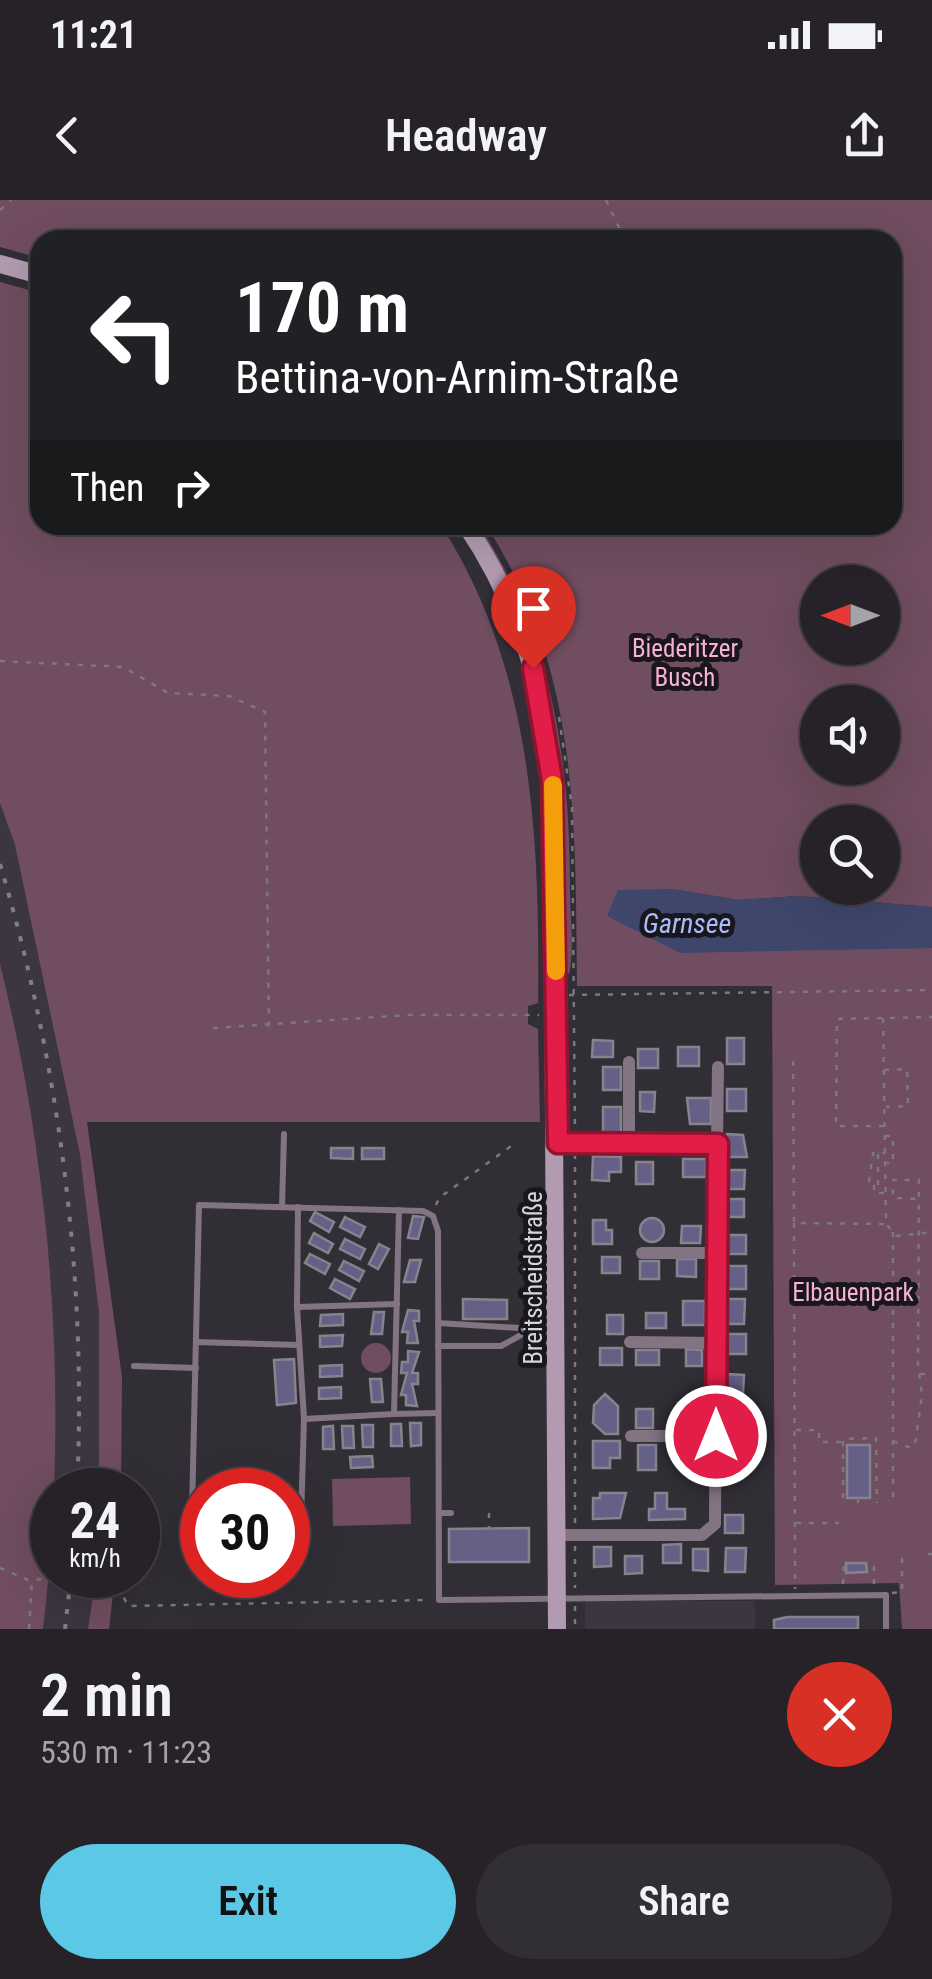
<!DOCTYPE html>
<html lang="en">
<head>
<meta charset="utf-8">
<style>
  :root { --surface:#262228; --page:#322f34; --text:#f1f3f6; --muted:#a4a4a8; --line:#423f45; --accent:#5bc8e6 }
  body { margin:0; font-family:"Roboto Condensed",sans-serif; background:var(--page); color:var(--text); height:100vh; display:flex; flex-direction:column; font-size:38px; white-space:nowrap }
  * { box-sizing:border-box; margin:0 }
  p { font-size:32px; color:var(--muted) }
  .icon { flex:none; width:55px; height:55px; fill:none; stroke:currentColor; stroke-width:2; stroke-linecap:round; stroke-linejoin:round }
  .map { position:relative; height:1429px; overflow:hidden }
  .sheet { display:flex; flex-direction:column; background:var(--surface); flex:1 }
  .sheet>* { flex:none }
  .banner { position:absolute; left:30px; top:30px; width:872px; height:305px; border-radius:30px; box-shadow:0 10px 40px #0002,0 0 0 2px var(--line); background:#202124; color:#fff; overflow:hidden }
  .needle { width:65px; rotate:270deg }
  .buttons { position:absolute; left:800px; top:365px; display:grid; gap:20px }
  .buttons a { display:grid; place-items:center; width:100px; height:100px; border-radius:50%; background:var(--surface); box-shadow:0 10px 40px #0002,0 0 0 2px var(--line); font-size:50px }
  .speed { position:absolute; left:30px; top:1268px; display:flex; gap:20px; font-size:50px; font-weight:700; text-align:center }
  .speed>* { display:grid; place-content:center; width:130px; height:130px; border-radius:50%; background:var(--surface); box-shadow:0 10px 40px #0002,0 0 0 2px var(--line); line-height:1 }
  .speed small { font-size:25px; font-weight:400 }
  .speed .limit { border:15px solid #d22; background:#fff; color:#111 }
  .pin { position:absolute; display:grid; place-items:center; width:85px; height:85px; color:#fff; margin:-102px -42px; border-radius:50% 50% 50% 0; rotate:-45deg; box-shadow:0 0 10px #0007 }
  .pin .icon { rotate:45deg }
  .me { position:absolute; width:110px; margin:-55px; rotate:0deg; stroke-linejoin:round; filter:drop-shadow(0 0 8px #0008) }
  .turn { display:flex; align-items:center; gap:35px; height:210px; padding:0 40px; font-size:45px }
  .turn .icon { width:130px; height:130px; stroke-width:2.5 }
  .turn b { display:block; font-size:70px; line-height:85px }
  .then { display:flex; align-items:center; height:95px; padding:0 40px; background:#0003; gap:20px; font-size:38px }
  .round { display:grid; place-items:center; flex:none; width:105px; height:105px; border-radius:52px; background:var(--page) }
  .headline { display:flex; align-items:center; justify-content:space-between; height:170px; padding:0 40px }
  h1 { font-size:60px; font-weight:600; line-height:75px }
  .button { display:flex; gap:20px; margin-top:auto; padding:20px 40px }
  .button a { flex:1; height:115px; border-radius:60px; background:var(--accent); color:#111; font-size:40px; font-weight:600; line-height:115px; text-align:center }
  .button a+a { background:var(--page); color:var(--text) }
  .status { display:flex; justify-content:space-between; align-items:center; height:70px; padding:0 50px; background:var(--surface); direction:ltr }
  .status svg { height:28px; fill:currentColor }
  header { display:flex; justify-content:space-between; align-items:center; height:130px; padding:0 40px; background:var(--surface); font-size:45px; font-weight:600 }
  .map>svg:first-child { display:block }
  .built { fill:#3c3542 }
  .green { fill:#704d60; fill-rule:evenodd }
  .water { fill:#3e476b }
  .building { fill:#666087; stroke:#85848d; stroke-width:2.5 }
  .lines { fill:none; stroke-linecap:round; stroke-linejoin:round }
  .path { stroke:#7b787e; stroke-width:2.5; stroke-dasharray:5 8; stroke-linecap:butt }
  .lane { stroke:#837483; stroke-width:6 }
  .street { stroke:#837483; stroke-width:12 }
  .secondary { stroke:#b29bb1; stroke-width:18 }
  .rail { stroke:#827e85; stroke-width:4; stroke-dasharray:5 10; stroke-linecap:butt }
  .route-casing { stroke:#92132f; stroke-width:25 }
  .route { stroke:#e11d48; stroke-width:18 }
  .slow { stroke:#f59e0b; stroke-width:18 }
  .labels { text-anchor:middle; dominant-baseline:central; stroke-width:10; stroke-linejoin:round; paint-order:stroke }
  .park-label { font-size:25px; fill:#f5b1d6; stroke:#19171b }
  .street-label { font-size:25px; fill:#d7d4d9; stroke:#19171b }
  .water-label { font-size:28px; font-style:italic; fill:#abbcfb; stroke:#19171b }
</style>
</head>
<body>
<div class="status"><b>11:21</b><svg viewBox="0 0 49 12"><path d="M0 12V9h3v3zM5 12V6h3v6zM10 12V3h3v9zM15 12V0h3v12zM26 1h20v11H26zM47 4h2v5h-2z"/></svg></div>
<header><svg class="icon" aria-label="back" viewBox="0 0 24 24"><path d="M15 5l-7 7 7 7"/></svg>Headway<svg class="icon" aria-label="share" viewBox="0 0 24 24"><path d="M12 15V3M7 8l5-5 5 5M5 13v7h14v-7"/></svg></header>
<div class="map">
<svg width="932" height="1429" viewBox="0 0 932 1429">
  <rect width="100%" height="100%" fill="#322e36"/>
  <g class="built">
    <polygon points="0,603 15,645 80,957 99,1113 99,1290 53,1290 51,1106 39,960 0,764"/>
    <polygon points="52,1314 52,1375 96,1375 88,1429 43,1429"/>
    <rect x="585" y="1401" width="170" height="28"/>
  </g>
  <g class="green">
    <path d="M0,0H932V707L798,696L738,700L673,689L932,748V1429H902L899,1383L775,1385L772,786H577C575,619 580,472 486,325H892V40H40V58L0,47ZM818,382H882V448H818ZM818,502H882V568H818ZM818,622H882V688H818Z"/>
    <path d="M0,82L40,93V325H441C533,469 540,637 538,803L528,806V824L538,829L540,922H87L122,1177L121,1290H99V1113L80,955L15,645L0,603Z"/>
    <path d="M473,325H479C552,438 570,558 570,690C570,716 575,749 569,774L562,769L560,604L552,529Z"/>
    <path d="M0,764C54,980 69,1209 43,1429H0Z"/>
    <circle cx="376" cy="1158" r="15"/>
    <polygon points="410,1277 411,1324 333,1326 332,1279"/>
    <polygon points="96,1375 115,1375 109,1429 88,1429"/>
  </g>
  <polygon class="water" points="673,689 738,700 798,696 932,707 932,748 680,753 607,716 618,690"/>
  <g class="building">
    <rect x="727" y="838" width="17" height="26"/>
    <polygon points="593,840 613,841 613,857 592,857"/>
    <rect x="678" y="847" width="21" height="19"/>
    <rect x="638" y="849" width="20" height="19"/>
    <rect x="603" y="867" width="18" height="23"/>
    <rect x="727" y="889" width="19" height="22"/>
    <polygon points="640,892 655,892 654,912 640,911"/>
    <polygon points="687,898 711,898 711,924 690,924"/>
    <rect x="603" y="907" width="18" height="27"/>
    <polygon points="727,934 743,935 747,957 727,957"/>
    <polygon points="331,948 353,948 353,959 331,958"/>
    <rect x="362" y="948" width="22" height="11"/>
    <polygon points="593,956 621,957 621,972 609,972 609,981 592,980"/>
    <rect x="683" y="959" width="23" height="18"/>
    <rect x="636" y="962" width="17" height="22"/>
    <polygon points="727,970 745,970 744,989 727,989"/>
    <rect x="727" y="999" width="17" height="18"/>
    <polygon points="315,1012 334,1022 329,1032 310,1021"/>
    <polygon points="413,1016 424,1017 418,1039 408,1038"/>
    <polygon points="345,1017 365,1027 360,1037 340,1027"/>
    <circle cx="652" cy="1030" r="12"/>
    <polygon points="593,1020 606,1020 606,1030 612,1030 612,1044 593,1044"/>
    <polygon points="682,1026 701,1026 700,1043 681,1043"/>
    <polygon points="314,1033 333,1044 328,1053 309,1043"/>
    <rect x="727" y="1035" width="19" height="19"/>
    <polygon points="345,1039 365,1049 360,1059 340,1049"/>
    <polygon points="379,1044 389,1049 378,1069 369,1064"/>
    <polygon points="310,1054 330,1064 325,1074 305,1063"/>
    <rect x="602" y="1057" width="18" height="16"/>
    <polygon points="677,1059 696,1059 696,1077 677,1076"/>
    <polygon points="410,1060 421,1060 415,1082 404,1082"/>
    <polygon points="344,1061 364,1071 359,1081 339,1070"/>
    <rect x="640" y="1061" width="19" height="18"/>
    <rect x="727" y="1066" width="19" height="23"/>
    <polygon points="335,1079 355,1089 350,1099 330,1088"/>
    <polygon points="463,1099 507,1100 507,1119 463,1119"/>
    <polygon points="727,1099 745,1099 744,1124 727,1124"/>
    <rect x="683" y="1101" width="22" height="24"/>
    <polygon points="408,1110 419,1111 419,1121 414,1121 418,1143 407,1143 408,1132 402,1132"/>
    <polygon points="374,1112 384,1112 382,1134 371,1134"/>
    <rect x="646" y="1113" width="20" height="15"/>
    <polygon points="343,1114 343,1125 320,1126 321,1115"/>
    <rect x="607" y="1115" width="16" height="19"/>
    <rect x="726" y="1134" width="20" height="20"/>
    <polygon points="343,1135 342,1146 320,1147 320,1136"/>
    <rect x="600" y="1148" width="22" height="17"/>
    <polygon points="686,1149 702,1150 702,1166 686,1166"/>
    <rect x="636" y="1150" width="23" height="15"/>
    <polygon points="408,1151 419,1152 412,1173 418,1173 418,1184 412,1184 417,1206 406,1205 406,1195 401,1195 407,1173 401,1173 402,1162 408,1162"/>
    <polygon points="294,1159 296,1203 277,1205 274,1160"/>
    <polygon points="342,1165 342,1176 320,1177 320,1166"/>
    <polygon points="727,1174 744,1175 743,1193 726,1193"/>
    <polygon points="370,1179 381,1179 383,1202 372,1202"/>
    <polygon points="341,1187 341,1198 319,1199 319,1188"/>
    <polygon points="605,1194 618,1206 618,1234 605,1234 593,1223 594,1205"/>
    <polygon points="678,1203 701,1203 697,1227 678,1227"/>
    <polygon points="728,1203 746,1203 746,1230 728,1229"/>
    <rect x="636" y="1209" width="17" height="19"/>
    <polygon points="410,1223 421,1223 421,1245 411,1246"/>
    <polygon points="391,1224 401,1224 402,1246 391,1246"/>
    <polygon points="362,1225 373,1225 373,1247 363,1247"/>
    <polygon points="333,1226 334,1249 323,1249 323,1227"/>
    <polygon points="342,1226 353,1226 354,1248 343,1248"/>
    <polygon points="593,1241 620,1241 620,1258 610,1258 610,1268 593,1268"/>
    <rect x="638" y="1245" width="18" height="25"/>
    <rect x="847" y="1245" width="23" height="53"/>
    <rect x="678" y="1248" width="27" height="17"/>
    <rect x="726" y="1248" width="17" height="19"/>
    <polygon points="372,1256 373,1267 351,1268 350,1257"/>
    <polygon points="600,1293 626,1293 620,1318 593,1319 593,1298 600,1298"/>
    <polygon points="655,1293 667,1293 667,1309 685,1309 685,1319 649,1320 649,1309 655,1309"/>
    <rect x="725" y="1315" width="18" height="18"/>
    <polygon points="529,1328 529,1362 449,1362 449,1329"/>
    <polygon points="681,1344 681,1363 663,1363 663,1345"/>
    <polygon points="594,1347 611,1347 611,1366 594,1367"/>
    <polygon points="726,1348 746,1348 745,1372 725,1372"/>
    <polygon points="693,1349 708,1349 708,1371 693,1370"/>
    <polygon points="625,1356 642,1356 642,1373 625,1374"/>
    <polygon points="846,1363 866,1363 867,1372 846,1373"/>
    <polygon points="787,1417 858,1417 858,1429 774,1429 774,1420"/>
  </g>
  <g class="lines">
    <g class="path">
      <polyline points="606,0 625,40"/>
      <polyline points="0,10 11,0"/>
      <polyline points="0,461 123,467 168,493 229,496 265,512 269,827"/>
      <polyline points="559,517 572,607 575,933"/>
      <polyline points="569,795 932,790"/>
      <polyline points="883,818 886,1024 897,1036 932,1032"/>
      <polyline points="213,828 408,815 539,815"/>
      <polyline points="793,861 794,1023 884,1024"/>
      <polyline points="884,870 907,869 908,906 886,907"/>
      <polyline points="884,926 836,926 837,819 932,817"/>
      <polyline points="885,936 893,936 893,963 887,963"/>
      <polyline points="878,954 878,991"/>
      <polyline points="884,993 874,993 874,981 869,981 873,953 885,953"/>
      <polyline points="436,1005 439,998 514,944"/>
      <polyline points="794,1023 795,1389"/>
      <polyline points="893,1032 893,1303"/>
      <polyline points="920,1174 932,1174"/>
      <polyline points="796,1230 819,1230 819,1242 841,1242"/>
      <polyline points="893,1241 911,1248 915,1244 922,1195 918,1165 919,980 893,980 893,998 919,999"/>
      <polyline points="843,1298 843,1239 876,1238 877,1303"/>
      <polyline points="858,1298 858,1303"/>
      <polyline points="489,1313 489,1329"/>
      <polyline points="575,1323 575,956"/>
      <polyline points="796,1323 839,1323"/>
      <polyline points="575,1346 575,1388"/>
      <polyline points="928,1354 932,1354"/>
      <polyline points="0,1368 28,1380 63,1378"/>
      <polyline points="79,1379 111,1381"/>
      <polyline points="843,1384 844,1358"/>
      <polyline points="874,1384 874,1358"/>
      <polyline points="118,1386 128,1406 428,1400"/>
      <polyline points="892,1393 902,1392 902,1358"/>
      <polyline points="575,1406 575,1429"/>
      <polyline points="29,1429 32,1380"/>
    </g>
    <g class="lane">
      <polyline points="282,1007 284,934"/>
      <polyline points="298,1007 297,1107 304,1219 394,1214"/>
      <polyline points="399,1010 394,1214 438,1213"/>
      <polyline points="297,1107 397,1104"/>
      <polyline points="438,1123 552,1130"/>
      <polyline points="196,1142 298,1145"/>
      <polyline points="438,1146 501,1146 532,1129"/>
      <polyline points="134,1166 196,1168"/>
      <polyline points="202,1312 192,1311 199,1005 423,1011 433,1016 438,1031 439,1400 886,1395 886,1429"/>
      <polyline points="439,1313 451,1313"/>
      <polyline points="300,1353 304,1219"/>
    </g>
    <g class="street">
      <polyline points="629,862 629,944"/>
      <polyline points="557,943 717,943 715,1324 702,1335 559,1335"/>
      <polyline points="717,943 718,867"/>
      <polyline points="642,1053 716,1053"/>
      <polyline points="630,1142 716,1143"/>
      <polyline points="631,1236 716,1236"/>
    </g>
    <g class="secondary">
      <polyline points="0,64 40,75"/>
      <path d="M466,325C518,401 544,489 552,580L557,1429"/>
    </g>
    <g class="rail">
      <path d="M0,664C60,866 87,1080 77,1290"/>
      <polyline points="65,1429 71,1375"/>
    </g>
  </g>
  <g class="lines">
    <defs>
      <polyline id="route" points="533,468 552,580 558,943 718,944 716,1236"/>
    </defs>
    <use href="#route" class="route-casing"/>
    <use href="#route" class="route"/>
    <polyline class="slow" points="553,585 556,771"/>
  </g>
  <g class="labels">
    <g class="park-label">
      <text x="685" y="448">Biederitzer<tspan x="685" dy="29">Busch</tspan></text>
      <text x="853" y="1092">Elbauenpark</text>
    </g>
    <g class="street-label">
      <text transform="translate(533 1078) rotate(-90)">Breitscheidstraße</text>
    </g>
    <g class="water-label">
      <text x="687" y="723">Garnsee</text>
    </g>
  </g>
</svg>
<div class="buttons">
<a><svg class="needle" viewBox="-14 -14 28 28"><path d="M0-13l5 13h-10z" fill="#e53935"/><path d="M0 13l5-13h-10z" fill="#a4a4a8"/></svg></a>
<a><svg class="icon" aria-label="sound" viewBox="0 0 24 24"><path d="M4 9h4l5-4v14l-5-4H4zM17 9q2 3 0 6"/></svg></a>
<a><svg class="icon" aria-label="search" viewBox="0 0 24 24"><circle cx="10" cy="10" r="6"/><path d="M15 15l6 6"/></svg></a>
</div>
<div class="speed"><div>24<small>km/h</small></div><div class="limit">30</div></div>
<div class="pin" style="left:533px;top:468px;background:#d93025"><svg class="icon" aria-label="arrive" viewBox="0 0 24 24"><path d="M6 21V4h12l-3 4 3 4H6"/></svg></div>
<svg class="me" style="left:716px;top:1236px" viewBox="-20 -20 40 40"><circle r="17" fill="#e11d48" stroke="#fff" stroke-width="3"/><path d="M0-11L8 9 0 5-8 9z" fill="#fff"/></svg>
<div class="banner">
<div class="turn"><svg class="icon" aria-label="left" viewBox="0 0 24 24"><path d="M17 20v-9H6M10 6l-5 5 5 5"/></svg><div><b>170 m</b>Bettina-von-Arnim-Straße</div></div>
<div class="then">Then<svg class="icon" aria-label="right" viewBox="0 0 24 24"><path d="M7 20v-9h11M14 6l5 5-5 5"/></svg></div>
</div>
</div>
<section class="sheet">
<div class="headline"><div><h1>2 min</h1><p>530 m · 11:23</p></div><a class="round" style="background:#d93025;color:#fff"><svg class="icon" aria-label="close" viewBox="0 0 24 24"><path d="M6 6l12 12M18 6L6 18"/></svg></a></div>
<div class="button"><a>Exit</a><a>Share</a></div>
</section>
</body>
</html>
